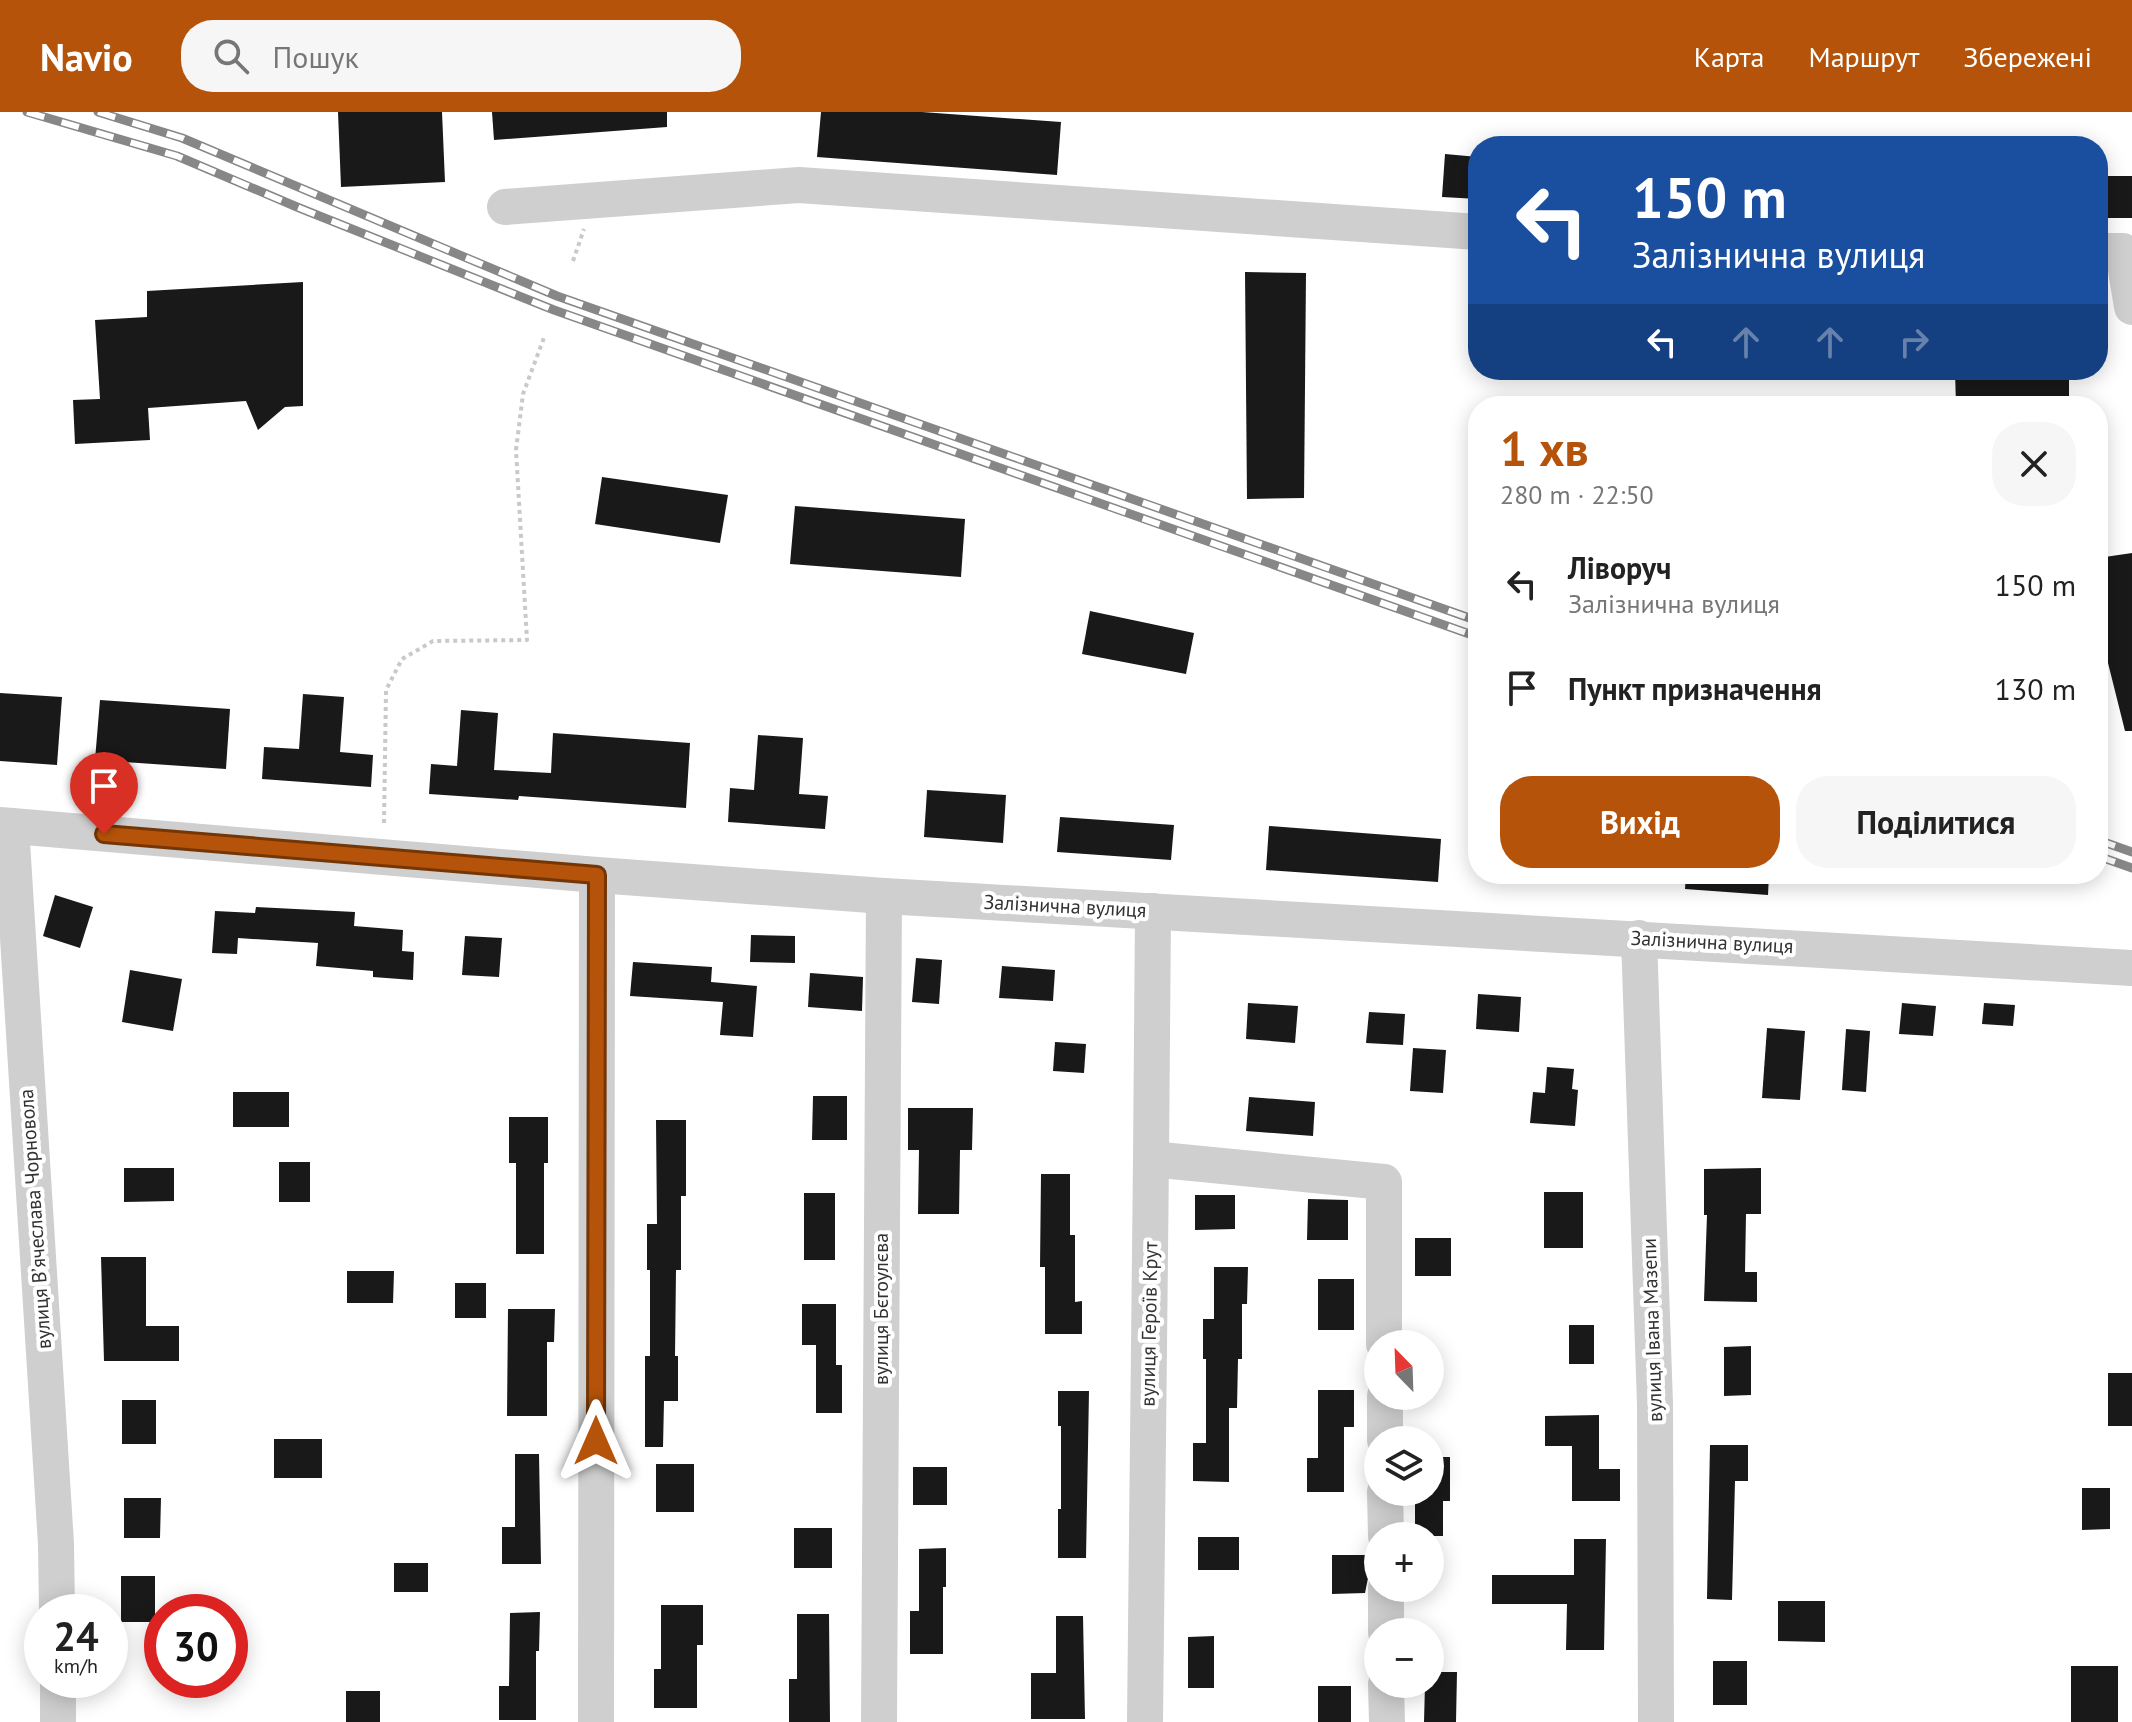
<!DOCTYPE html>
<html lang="uk">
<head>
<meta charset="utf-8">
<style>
  :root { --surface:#fff; --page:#f6f6f6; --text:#222; --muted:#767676; --accent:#b45309 }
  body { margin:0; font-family:"PT Sans",sans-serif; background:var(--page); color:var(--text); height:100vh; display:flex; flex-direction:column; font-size:30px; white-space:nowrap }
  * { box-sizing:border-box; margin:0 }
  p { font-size:26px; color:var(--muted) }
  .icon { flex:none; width:44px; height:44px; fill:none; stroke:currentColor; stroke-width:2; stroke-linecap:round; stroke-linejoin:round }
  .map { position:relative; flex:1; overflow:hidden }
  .panel { position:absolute; left:1468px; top:284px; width:640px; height:488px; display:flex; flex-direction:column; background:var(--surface); border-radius:32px; box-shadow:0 4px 20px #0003 }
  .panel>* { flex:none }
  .top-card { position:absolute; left:1468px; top:24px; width:640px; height:244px; border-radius:32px; box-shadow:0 4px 20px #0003; background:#1a4fa0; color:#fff; overflow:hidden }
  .needle { width:52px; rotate:337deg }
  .buttons { position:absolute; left:1364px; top:1218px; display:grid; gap:16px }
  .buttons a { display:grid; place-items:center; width:80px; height:80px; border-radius:50%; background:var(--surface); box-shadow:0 4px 20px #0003; font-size:40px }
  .speed { position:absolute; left:24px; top:1482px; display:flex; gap:16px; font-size:40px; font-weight:700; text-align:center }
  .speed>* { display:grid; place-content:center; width:104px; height:104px; border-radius:50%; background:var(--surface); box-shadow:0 4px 20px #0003; line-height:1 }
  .speed small { font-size:20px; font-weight:400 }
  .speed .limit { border:12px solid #d22; background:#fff; color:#111 }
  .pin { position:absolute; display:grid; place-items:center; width:68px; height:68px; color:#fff; margin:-82px -34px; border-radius:50% 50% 50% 0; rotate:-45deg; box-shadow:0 0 8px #0007 }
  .pin .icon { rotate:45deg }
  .me { position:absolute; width:88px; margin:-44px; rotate:0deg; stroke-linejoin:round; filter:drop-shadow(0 0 6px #0008) }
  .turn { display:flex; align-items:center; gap:28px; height:168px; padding:0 32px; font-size:36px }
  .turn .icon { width:104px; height:104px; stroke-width:2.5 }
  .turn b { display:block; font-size:56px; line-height:68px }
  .lanes { display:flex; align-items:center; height:76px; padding:0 32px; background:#0003; justify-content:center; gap:40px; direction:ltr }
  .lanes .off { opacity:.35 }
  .round { display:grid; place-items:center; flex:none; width:84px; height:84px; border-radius:32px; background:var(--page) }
  .overview { display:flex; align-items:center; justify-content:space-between; height:136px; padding:0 32px }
  h1 { font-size:48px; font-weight:600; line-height:60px; color:var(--accent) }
  .cta { display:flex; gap:16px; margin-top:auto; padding:16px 32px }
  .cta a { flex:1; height:92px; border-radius:32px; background:var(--accent); color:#fff; font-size:32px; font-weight:600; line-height:92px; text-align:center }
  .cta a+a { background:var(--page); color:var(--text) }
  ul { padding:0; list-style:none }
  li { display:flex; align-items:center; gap:24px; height:104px; padding:0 32px }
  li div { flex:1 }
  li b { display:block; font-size:30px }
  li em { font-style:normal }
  header { display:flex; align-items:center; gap:48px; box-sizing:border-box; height:112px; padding:0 40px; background:var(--accent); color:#fff }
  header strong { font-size:38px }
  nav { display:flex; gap:44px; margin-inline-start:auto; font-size:28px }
  .search { width:560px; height:72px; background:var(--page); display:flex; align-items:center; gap:20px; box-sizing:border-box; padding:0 28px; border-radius:32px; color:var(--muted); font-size:30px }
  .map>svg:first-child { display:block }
  .building { fill:#191919 }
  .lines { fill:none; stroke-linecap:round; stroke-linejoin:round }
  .path { stroke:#c9c9c9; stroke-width:4; stroke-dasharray:4 4; stroke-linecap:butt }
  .minor { stroke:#cfcfcf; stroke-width:36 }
  .rail-casing { stroke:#878787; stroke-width:9 }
  .rail { stroke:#fff; stroke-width:6; stroke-dasharray:18; stroke-linecap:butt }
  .route-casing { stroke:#753606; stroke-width:20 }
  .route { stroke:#b45309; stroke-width:14 }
  .labels { text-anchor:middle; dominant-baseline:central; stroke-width:8; stroke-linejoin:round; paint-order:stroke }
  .street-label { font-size:20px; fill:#323232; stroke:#fff }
</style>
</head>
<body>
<header>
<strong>Navio</strong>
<div class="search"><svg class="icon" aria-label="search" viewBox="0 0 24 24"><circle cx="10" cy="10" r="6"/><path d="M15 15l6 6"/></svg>Пошук</div>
<nav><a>Карта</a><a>Маршрут</a><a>Збережені</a></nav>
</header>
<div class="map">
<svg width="2132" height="1610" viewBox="0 0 2132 1610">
  <rect width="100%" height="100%" fill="#fff"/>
  <g class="building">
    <polygon points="338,0 442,0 445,70 341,75"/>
    <polygon points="492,0 667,0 667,15 494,28"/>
    <polygon points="821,0 922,0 1061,10 1057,63 817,45"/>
    <polygon points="1445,42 1478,45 1478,87 1442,85"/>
    <rect x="2098" y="64" width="34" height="42"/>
    <polygon points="1245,160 1306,161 1304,386 1247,387"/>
    <polygon points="303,170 303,294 285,295 258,318 246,289 148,296 150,328 75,332 73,288 100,287 95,208 147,205 147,179"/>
    <polygon points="1955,258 2069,258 2069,294 1956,294"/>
    <polygon points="602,365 728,383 720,431 595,412"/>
    <polygon points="795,394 965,407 961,465 790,452"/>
    <polygon points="2132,441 2132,619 2125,619 2108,551 2098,552 2098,514 2103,513 2098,471 2098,446"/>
    <polygon points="1090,499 1194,521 1186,562 1082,542"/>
    <polygon points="0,581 62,585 57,653 0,649"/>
    <polygon points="303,582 344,585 340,640 373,643 371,675 262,667 264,635 299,637"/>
    <polygon points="100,588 230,597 226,657 95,648"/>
    <polygon points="461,598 498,601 494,658 551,661 553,621 690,631 686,696 519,684 518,688 429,682 431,652 457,654"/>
    <polygon points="758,623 803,626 799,682 828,684 825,717 728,710 730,676 754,678"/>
    <polygon points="927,678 1006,683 1003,731 924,725"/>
    <polygon points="1060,705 1174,713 1171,748 1057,740"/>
    <polygon points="1269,714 1441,727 1438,770 1266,758"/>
    <polygon points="1686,762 1769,762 1768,783 1685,777"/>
    <polygon points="55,783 93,795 80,836 43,824"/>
    <polygon points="256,795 355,800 354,814 403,818 402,839 414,840 413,868 373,865 373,859 316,854 318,831 238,826 237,842 212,841 215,799 255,801"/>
    <polygon points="751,823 795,824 795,851 750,850"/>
    <polygon points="465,824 502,826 499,865 462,863"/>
    <polygon points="916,846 942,848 939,892 912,890"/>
    <polygon points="633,850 712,855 711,870 757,874 753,925 720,923 723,890 630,884"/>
    <polygon points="1002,854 1055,858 1053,889 999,886"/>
    <polygon points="130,858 182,867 173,919 122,910"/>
    <polygon points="810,861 863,865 862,899 808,895"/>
    <polygon points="1478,882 1521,885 1519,920 1476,917"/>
    <polygon points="1248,891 1298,894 1295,931 1246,927"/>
    <polygon points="1902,891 1936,894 1933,924 1899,922"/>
    <polygon points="1984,891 2015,893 2013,914 1982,912"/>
    <polygon points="1369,900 1405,902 1403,933 1366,931"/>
    <polygon points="1767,916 1805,919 1800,988 1762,986"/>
    <polygon points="1846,917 1870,919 1866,980 1842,978"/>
    <polygon points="1055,930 1086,932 1084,961 1053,959"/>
    <polygon points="1413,936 1446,938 1443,981 1410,979"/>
    <polygon points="1547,955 1574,957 1572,977 1578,978 1575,1014 1530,1011 1533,980 1545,981"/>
    <rect x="233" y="980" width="56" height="35"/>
    <polygon points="813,984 847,984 847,1028 812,1028"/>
    <polygon points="1249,985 1315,990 1313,1024 1246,1019"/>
    <polygon points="908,996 973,996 972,1038 960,1038 959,1102 918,1102 919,1038 908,1038"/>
    <polygon points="509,1005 548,1005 548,1051 544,1051 544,1142 516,1142 516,1051 509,1051"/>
    <polygon points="656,1008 686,1008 686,1084 681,1084 681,1158 676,1158 675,1244 678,1244 678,1289 664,1289 663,1335 645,1335 645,1244 650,1244 650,1158 647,1158 647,1112 657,1112"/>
    <rect x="279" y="1050" width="31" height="40"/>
    <polygon points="124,1056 174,1056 174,1089 124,1090"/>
    <polygon points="1761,1056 1761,1102 1746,1102 1745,1160 1757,1160 1757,1190 1704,1189 1707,1103 1704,1103 1704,1057"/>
    <polygon points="1041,1062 1070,1062 1070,1123 1075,1123 1075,1190 1082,1189 1082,1222 1045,1222 1045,1155 1040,1155"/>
    <rect x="1544" y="1080" width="39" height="56"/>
    <rect x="804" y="1081" width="31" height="67"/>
    <polygon points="1195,1083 1235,1083 1235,1117 1195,1118"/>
    <polygon points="1308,1087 1348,1088 1348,1128 1307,1128"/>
    <rect x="1415" y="1126" width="36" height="38"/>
    <polygon points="101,1145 146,1145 146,1214 179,1214 179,1249 104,1249"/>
    <polygon points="1214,1155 1248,1155 1247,1192 1242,1192 1242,1247 1238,1247 1237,1296 1229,1296 1229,1370 1193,1369 1193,1331 1206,1331 1206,1247 1203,1247 1203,1207 1214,1207"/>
    <polygon points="347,1159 394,1159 393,1191 347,1191"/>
    <rect x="1318" y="1167" width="36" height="51"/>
    <rect x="455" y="1171" width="31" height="35"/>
    <polygon points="802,1192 836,1192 836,1253 842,1253 842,1301 816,1301 816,1233 802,1233"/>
    <polygon points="508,1197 555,1197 554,1230 547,1230 547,1304 507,1304"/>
    <rect x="1569" y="1213" width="25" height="39"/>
    <polygon points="1751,1234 1751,1283 1724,1284 1724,1235"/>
    <rect x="2108" y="1261" width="24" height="53"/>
    <polygon points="1318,1278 1354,1278 1354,1315 1344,1315 1344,1380 1307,1380 1307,1346 1318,1346"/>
    <polygon points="1058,1279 1089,1279 1086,1446 1058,1446 1058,1397 1061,1397 1061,1314 1058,1314"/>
    <rect x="122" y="1288" width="34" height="44"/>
    <polygon points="1599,1303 1599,1357 1620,1357 1620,1389 1572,1389 1572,1334 1545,1334 1545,1304"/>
    <rect x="274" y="1327" width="48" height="39"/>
    <polygon points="1710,1333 1748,1333 1748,1369 1735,1369 1732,1488 1707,1487"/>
    <polygon points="515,1342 539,1342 541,1452 502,1452 502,1415 515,1415"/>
    <polygon points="1430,1345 1450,1345 1450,1389 1443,1389 1443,1424 1415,1424 1415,1380 1430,1380"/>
    <rect x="656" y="1352" width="38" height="48"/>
    <rect x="913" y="1355" width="34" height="38"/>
    <polygon points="2082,1376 2110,1376 2110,1417 2082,1418"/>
    <polygon points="124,1386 161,1386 160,1426 124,1426"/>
    <rect x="794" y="1416" width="38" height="40"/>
    <rect x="1198" y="1425" width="41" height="33"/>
    <polygon points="1574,1427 1606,1427 1604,1538 1566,1538 1567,1492 1492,1492 1492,1463 1574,1463"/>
    <polygon points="946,1436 946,1475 943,1475 943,1542 910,1542 910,1499 919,1499 919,1437"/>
    <polygon points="1332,1443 1371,1443 1371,1462 1368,1466 1365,1481 1332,1482"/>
    <rect x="394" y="1451" width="34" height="29"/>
    <rect x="121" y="1464" width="34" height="46"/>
    <polygon points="1778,1489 1825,1489 1825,1530 1778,1529"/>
    <polygon points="661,1493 703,1493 703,1533 697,1533 697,1596 654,1596 654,1557 661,1557"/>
    <polygon points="540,1500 539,1539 536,1539 536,1608 499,1608 499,1574 509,1574 510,1501"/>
    <polygon points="797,1502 829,1502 830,1610 789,1610 789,1567 797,1567"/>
    <polygon points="1056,1504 1083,1504 1085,1607 1031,1607 1031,1561 1056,1561"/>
    <polygon points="1214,1524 1214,1576 1188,1576 1188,1525"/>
    <rect x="1713" y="1549" width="34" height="44"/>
    <rect x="2071" y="1554" width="47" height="56"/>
    <polygon points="1430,1560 1457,1560 1456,1610 1424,1610 1425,1572 1430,1572"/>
    <rect x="1318" y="1574" width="33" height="36"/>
    <rect x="346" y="1579" width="34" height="31"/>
  </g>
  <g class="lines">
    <g class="path">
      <polyline points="573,149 584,117"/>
      <polyline points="384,711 386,578 402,547 433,529 527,528 516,338 523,282 545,223"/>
    </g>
    <g class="minor">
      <polyline points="505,95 799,73 1478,120"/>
      <polyline points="2098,139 2123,139 2132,195"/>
      <polyline points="0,713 597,763 884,784 2132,856"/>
      <polyline points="11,714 56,1432 57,1500"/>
      <polyline points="1639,826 1655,1292 1656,1610"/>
      <polyline points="1151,1047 1153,799"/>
      <polyline points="1385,1284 1385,1328"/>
      <polyline points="1385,1380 1386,1424"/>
      <polyline points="1386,1476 1386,1520"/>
      <polyline points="58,1568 58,1610"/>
      <polyline points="1386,1572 1387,1610"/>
      <polyline points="596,1610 597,763"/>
      <polyline points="879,1610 884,784"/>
      <polyline points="1145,1610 1151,1047 1384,1070 1384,1232"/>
    </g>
    <defs>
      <g id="rail">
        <polyline points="27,0 177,44 297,95 554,198 1478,525"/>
        <polyline points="98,0 182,26 557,184 1478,509"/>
        <polyline points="2098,728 2132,740"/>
        <polyline points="2098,744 2132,756"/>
      </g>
    </defs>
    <use href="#rail" class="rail-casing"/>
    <use href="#rail" class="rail"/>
  </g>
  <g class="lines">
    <defs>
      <polyline id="route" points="104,722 597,763 596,1329"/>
    </defs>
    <use href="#route" class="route-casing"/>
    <use href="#route" class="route"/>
  </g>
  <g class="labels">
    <g class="street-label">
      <text transform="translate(1065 794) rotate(3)">Залізнична вулиця</text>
      <text transform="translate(1712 830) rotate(3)">Залізнична вулиця</text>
      <text transform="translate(35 1107) rotate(-94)">вулиця Вʼячеслава Чорновола</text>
      <text transform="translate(881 1197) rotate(-90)">вулиця Бєгоулєва</text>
      <text transform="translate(1149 1212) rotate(-89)">вулиця Героїв Крут</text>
      <text transform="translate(1652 1218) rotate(-92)">вулиця Івана Мазепи</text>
    </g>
  </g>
</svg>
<div class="buttons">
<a><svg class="needle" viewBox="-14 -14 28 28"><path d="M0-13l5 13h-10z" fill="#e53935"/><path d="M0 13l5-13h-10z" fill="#767676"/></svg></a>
<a><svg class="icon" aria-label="layers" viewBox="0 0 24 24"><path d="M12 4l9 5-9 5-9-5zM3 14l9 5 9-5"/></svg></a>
<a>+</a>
<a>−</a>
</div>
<div class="speed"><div>24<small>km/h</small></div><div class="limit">30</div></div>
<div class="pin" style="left:104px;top:722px;background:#d93025"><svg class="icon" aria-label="arrive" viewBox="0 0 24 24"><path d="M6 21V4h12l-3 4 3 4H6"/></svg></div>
<svg class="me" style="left:596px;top:1329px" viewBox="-20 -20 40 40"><path d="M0-17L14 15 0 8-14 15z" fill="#b45309" stroke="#fff" stroke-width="4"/></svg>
<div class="top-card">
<div class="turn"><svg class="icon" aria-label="left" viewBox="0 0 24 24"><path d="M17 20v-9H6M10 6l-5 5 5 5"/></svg><div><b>150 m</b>Залізнична вулиця</div></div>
<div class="lanes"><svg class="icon" aria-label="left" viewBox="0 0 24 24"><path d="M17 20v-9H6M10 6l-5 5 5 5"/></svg><svg class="icon off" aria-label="ahead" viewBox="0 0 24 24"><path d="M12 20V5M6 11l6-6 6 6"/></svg><svg class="icon off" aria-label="ahead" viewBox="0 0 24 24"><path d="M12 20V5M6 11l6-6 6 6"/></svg><svg class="icon off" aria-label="right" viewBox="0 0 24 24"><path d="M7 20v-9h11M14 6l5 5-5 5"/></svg></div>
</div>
<section class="panel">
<div class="overview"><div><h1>1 хв</h1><p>280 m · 22:50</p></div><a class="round"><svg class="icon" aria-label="close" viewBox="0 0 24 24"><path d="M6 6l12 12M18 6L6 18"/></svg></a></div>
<ul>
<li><svg class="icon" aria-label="left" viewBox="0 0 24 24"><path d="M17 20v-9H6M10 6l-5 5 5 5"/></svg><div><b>Ліворуч</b><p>Залізнична вулиця</p></div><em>150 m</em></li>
<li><svg class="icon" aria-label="arrive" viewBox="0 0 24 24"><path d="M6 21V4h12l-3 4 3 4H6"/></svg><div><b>Пункт призначення</b></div><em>130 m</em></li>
</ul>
<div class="cta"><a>Вихід</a><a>Поділитися</a></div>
</section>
</div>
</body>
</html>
